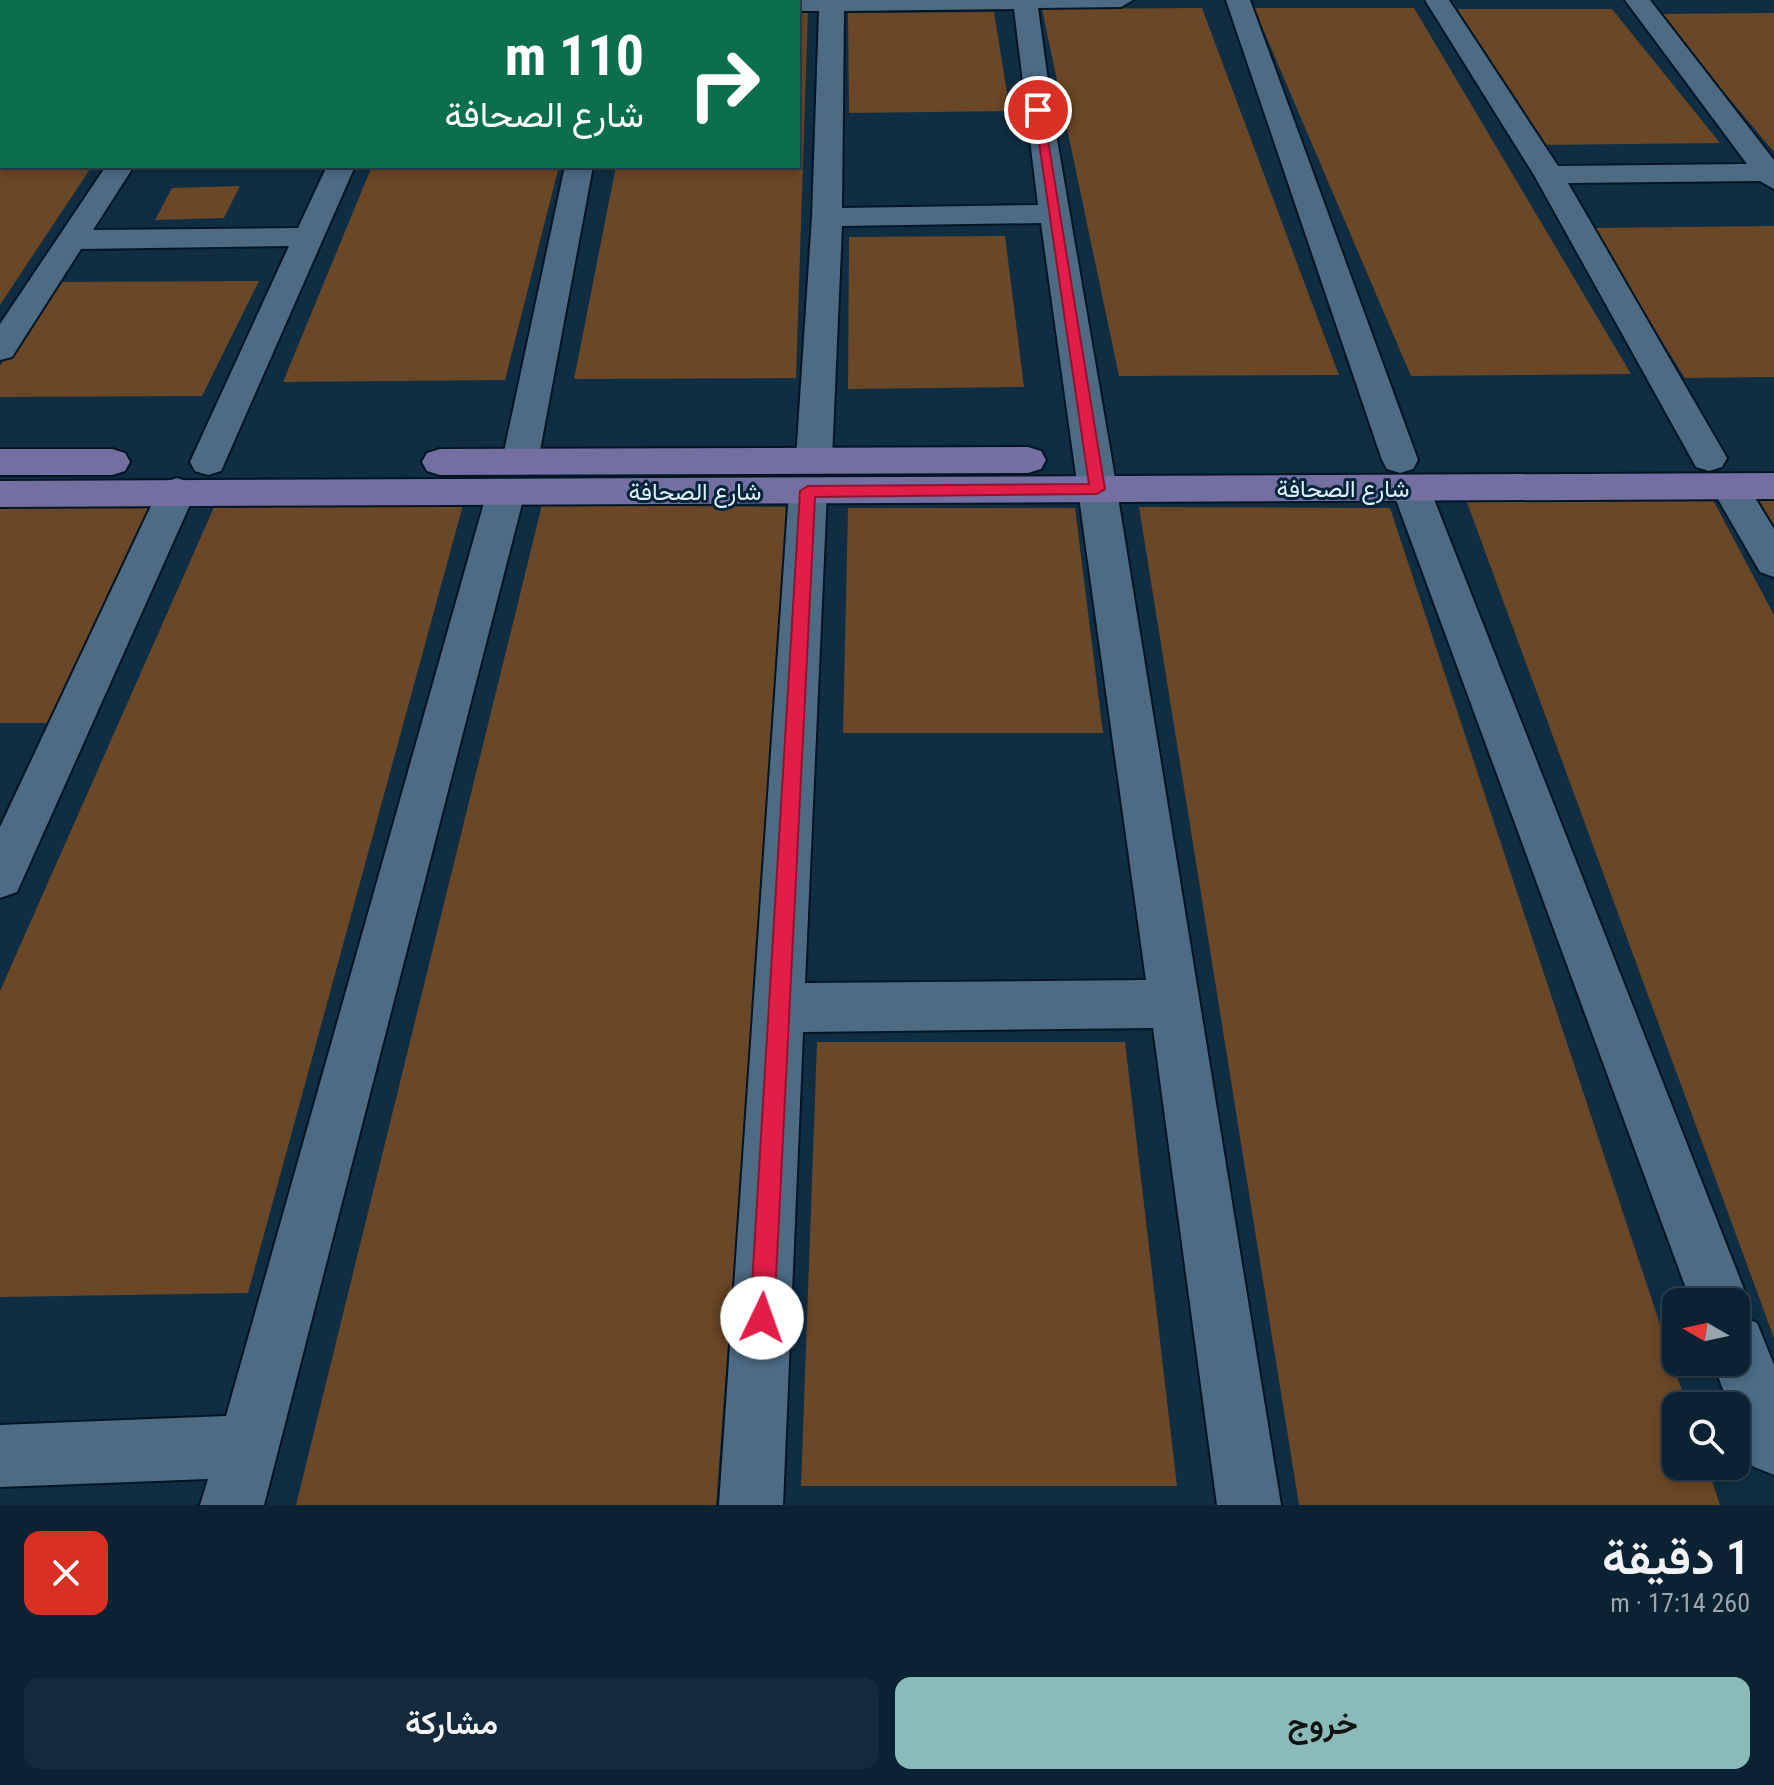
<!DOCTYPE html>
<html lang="ar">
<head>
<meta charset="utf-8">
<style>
  :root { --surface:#0b2232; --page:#142a3a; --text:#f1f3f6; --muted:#9aa4ac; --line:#2b3f4d; --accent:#8bbbb9 }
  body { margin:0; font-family:"Roboto Condensed",Vazirmatn,sans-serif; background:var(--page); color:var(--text); direction:rtl; height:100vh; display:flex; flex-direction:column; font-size:30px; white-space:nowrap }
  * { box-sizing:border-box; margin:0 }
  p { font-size:26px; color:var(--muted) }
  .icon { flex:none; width:44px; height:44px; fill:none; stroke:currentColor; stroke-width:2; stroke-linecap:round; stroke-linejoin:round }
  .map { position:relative; height:1505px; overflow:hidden; direction:ltr }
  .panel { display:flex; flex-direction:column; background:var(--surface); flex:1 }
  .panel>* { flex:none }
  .top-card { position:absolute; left:0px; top:0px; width:800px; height:168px; box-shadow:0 4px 12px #0003,0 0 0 2px var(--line); direction:rtl; background:#0b6e4f; color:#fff; overflow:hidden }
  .needle { width:52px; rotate:279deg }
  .controls { position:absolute; left:1662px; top:1288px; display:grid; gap:16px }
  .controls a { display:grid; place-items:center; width:88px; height:88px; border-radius:16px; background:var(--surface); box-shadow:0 4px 12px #0003,0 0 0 2px var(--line); font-size:40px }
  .pin { position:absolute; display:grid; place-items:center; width:68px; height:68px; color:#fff; margin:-34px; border:4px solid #fff; border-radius:50%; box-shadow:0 2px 8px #0007 }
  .me { position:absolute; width:88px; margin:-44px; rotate:3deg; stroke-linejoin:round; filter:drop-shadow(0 0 6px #0008) }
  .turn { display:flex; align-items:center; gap:28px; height:168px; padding:0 24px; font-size:36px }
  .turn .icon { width:104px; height:104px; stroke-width:2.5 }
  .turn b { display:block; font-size:56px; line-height:68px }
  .round { display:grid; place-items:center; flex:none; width:84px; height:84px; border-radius:16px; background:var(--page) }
  .overview { display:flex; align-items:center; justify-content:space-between; height:136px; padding:0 24px }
  h1 { font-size:48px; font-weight:600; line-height:60px }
  .button { display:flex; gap:16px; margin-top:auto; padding:16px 24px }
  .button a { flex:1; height:92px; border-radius:16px; background:var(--accent); color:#111; font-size:32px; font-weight:600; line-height:92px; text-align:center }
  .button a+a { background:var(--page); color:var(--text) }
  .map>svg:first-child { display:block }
  .building { fill:#6a4726 }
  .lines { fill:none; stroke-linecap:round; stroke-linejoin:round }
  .minor-casing { stroke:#011525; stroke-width:4 }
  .major-casing { stroke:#011525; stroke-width:4 }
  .minor { fill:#4d6c84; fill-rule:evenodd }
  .major { fill:#736fa1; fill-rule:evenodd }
  .route { fill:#e11d48; stroke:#92132f; stroke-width:2 }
  .labels { text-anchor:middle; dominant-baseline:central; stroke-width:6; stroke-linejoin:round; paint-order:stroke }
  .street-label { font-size:24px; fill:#ddeefc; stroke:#052439 }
</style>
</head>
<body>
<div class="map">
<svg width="1774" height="1505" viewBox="0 0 1774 1505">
  <rect width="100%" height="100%" fill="#0f2e43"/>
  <g class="building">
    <polygon points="1202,8 1300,271 1339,375 1119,376 1042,9"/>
    <polygon points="1254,8 1414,8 1631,374 1411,376"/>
    <polygon points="798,9 808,9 796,378 574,379 616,166 798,166"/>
    <polygon points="1453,9 1612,9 1720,143 1538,145"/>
    <polygon points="994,12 1010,111 849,113 848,13"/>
    <polygon points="1774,13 1774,152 1658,14"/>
    <polygon points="0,166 92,166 0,305"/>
    <polygon points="372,166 559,166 505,380 283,382"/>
    <polygon points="240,186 224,218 155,220 172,188"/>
    <polygon points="1774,226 1774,377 1685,378 1590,228"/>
    <polygon points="1005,236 1024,387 848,389 849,237"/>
    <polygon points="259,281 202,396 0,397 0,366 55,282"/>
    <polygon points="466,494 248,1293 0,1297 0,991 219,496"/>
    <polygon points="1465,497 1713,500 1774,615 1774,1338"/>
    <polygon points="157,498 48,723 0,723 0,499"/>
    <polygon points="1758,501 1774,501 1774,530"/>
    <polygon points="542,505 791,507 716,1505 296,1505"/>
    <polygon points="1139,507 1390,508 1687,1406 1676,1406 1676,1466 1707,1466 1720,1505 1299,1505"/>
    <polygon points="848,508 1075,508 1103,733 843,733"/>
    <polygon points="817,1042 1125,1042 1177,1486 801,1486"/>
  </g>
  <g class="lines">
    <defs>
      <g id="minor">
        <rect x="600" y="0" width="24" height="2"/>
        <path d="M788,0H1133L1121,7L1038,8L1052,110L1112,460L1281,1505H1217L1153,1028L803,1032L783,1505H719L789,491L795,482L808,478L821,482L827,491L805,983L1146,980L1041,223L842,226L832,459L827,468L814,472L801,468L796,459L812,217L819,11H798V2ZM1014,9L1038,205L842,208L844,11Z"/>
        <polygon points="1226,0 1250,0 1418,460 1413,469 1400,473 1387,469 1382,460"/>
        <polygon points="1425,0 1449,0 1558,166 1747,164 1625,0 1650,0 1774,160 1774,189 1760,181 1568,183 1727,458 1722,467 1709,471 1696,467 1534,175"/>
        <polygon points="2,24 2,41 0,42 0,25"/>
        <polygon points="106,166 134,166 93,230 298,228 327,166 355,166 221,471 208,475 195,471 190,462 289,246 81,249 12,357 0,360 0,324"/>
        <polygon points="565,166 593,166 538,461 533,470 520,474 507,470 502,461"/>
        <polygon points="1730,474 1743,478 1774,529 1774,577 1760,572 1711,487 1717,478"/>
        <polygon points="1411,476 1424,480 1430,489 1749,1302 1743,1317 1757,1323 1774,1365 1774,1475 1752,1466 1736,1425 1736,1406 1729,1406 1713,1362 1736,1362 1736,1302 1691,1302 1392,489 1398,480"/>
        <polygon points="177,478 190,482 196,491 17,892 0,898 0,827 158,491 164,482"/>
        <polygon points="506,479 519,483 525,492 264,1505 200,1505 208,1479 0,1487 0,1425 226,1416 487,492 493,483"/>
      </g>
      <g id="major">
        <polygon points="1028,447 1041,451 1046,460 1041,469 1028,473 440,475 427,471 422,462 427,453 440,449"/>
        <polygon points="0,449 112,449 125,453 130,462 125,471 112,475 0,475"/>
        <polygon points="1774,473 1774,499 0,507 0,481"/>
      </g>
    </defs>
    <use href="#minor" class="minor-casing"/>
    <use href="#major" class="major-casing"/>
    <use href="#minor" class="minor"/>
    <use href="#major" class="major"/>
  </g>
  <polygon class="route" points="1034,108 1043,110 1105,489 1097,494 815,497 774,1318 770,1327 762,1331 753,1327 750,1318 800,491 808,486 1089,484"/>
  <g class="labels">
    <g class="street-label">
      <text x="1343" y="489">شارع الصحافة</text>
      <text x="695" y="492">شارع الصحافة</text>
    </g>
  </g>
</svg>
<div class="controls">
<a><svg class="needle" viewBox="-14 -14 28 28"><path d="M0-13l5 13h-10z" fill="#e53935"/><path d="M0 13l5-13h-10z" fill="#9aa4ac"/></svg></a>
<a><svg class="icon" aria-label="search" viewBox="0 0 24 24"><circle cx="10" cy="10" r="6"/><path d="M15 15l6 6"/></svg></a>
</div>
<div class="pin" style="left:1038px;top:110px;background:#d93025"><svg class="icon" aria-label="arrive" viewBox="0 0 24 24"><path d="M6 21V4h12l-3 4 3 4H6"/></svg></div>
<svg class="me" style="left:762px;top:1318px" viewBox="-20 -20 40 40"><circle r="19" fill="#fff"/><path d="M0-13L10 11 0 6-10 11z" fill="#e11d48"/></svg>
<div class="top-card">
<div class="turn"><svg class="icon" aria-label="right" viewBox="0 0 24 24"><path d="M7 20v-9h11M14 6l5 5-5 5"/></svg><div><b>110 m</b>شارع الصحافة</div></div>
</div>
</div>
<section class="panel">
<div class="overview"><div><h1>1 دقيقة</h1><p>260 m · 17:14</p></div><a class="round" style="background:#d93025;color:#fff"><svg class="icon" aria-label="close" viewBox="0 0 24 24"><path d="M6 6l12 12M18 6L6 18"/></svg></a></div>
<div class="button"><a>خروج</a><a>مشاركة</a></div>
</section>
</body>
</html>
